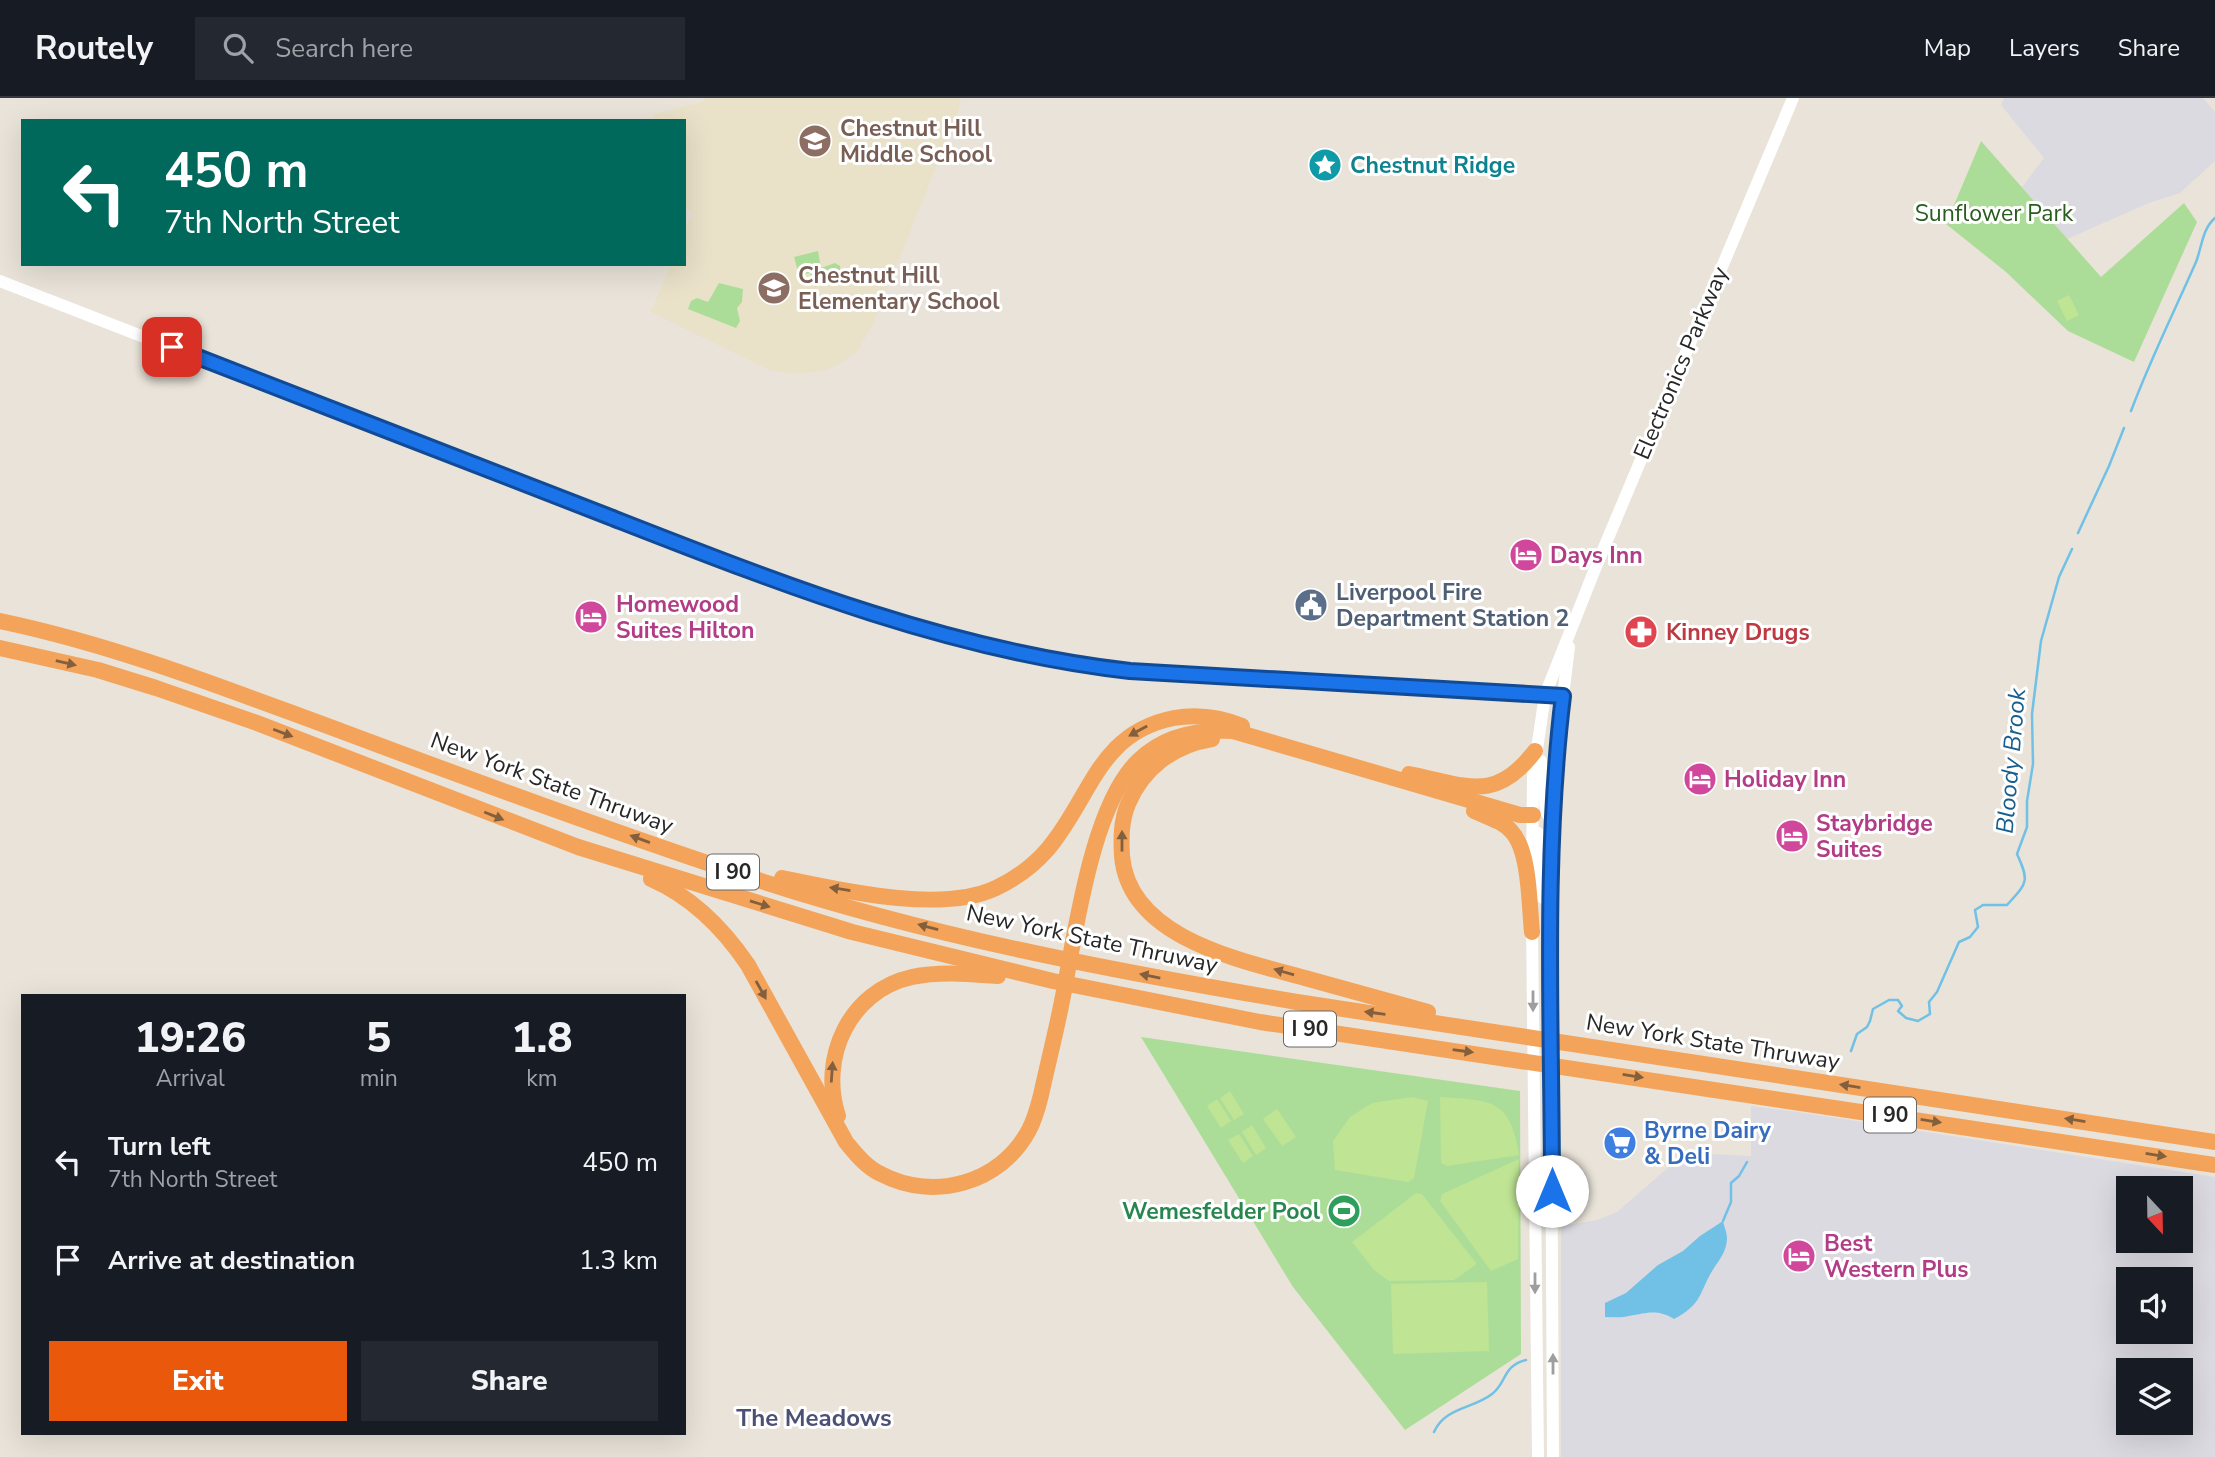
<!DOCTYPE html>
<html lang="en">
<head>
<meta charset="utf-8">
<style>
  :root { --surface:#171b24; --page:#242831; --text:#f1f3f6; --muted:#9ea1a6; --line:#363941; --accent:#ea580c }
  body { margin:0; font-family:"Nunito Sans",sans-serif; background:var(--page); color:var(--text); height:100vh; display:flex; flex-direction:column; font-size:26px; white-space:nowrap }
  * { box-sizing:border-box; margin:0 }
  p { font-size:23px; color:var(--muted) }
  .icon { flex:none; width:38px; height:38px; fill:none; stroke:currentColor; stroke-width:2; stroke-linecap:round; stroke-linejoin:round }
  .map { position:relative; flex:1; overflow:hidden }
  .sheet { position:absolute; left:21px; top:896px; width:665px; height:441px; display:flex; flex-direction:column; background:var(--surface); border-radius:0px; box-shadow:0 7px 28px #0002 }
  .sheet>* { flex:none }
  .hud { position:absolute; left:21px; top:21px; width:665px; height:147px; border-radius:0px; box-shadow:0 7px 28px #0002; background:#00695c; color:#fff; overflow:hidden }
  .needle { width:46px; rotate:158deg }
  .tools { position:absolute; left:2116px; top:1078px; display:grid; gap:14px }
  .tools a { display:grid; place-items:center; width:77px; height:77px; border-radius:0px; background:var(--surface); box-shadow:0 7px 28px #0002; font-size:35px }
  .pin { position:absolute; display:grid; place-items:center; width:60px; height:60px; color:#fff; margin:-30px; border-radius:14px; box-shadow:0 4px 10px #0006 }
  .me { position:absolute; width:77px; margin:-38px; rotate:0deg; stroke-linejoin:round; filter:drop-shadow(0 0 5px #0008) }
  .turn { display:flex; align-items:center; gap:24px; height:147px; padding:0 28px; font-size:32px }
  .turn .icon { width:91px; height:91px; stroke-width:2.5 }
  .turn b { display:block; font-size:49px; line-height:60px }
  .eta { display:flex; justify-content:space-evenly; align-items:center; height:119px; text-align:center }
  .eta b { font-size:42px; font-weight:800; line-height:49px }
  .cta { display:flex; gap:14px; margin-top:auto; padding:14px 28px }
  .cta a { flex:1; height:80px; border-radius:0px; background:var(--accent); color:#fff; font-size:28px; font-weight:800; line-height:80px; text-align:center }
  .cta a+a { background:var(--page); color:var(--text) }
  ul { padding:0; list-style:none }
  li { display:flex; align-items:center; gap:21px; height:98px; padding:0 28px }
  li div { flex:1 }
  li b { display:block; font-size:26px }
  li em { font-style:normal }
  header { display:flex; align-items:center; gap:42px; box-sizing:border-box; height:98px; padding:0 35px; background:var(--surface); border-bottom:2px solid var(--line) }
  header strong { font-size:33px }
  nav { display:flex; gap:38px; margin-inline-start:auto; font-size:24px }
  .search { width:490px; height:63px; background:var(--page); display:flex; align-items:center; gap:18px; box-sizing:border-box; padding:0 24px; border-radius:0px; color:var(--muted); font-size:26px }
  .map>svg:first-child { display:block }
  .industrial { fill:#dcdae1; fill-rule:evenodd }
  .education { fill:#eae1c9 }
  .green { fill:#acdd98 }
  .pitch { fill:#bee494 }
  .water { fill:#71c1e6 }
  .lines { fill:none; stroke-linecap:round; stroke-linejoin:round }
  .stream { stroke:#71c1e6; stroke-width:2.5 }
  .secondary { stroke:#fff; stroke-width:12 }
  .highway { stroke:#f3a45a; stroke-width:16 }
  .oneway { fill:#835f3e }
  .oneway2 { fill:#9e9e9e }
  .route-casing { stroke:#114b97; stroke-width:18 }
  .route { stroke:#1a73e8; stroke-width:12 }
  .labels { text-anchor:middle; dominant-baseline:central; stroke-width:6; stroke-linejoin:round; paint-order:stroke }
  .shield { fill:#fff; stroke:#686868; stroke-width:2 }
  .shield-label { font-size:21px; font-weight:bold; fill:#272727 }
  .education-label { font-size:23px; font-weight:bold; fill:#785e54; stroke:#fff; text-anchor:start }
  .culture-label { font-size:23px; font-weight:bold; fill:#0d838f; stroke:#fff; text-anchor:start }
  .park-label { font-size:23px; fill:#285e1d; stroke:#fff }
  .street-label { font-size:23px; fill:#272727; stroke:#fff }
  .hotel-label { font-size:23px; font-weight:bold; fill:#b23c85; stroke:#fff; text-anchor:start }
  .service-label { font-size:23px; font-weight:bold; fill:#4e5e75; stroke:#fff; text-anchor:start }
  .health-label { font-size:23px; font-weight:bold; fill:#be3a42; stroke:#fff; text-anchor:start }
  .shop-label { font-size:23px; font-weight:bold; fill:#366cbe; stroke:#fff; text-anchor:start }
  .leisure-label { font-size:23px; font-weight:bold; fill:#27864d; stroke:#fff; text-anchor:end }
  .water-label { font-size:24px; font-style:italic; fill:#155e8d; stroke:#fff }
  .neighbourhood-label { font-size:24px; font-weight:bold; fill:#4b5074; stroke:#fff }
</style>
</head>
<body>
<header>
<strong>Routely</strong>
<div class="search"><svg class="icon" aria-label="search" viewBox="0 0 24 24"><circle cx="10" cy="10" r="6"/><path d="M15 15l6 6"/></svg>Search here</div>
<nav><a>Map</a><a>Layers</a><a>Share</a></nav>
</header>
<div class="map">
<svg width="2215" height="1359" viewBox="0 0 2215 1359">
  <rect width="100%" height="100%" fill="#e9e3d9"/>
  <g class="industrial">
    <polygon points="2004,0 2203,0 2215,14 2215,63 2180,95 2149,105 2067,141 2022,89 2044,60 2001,7"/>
    <path d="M1751,1008L1798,1014L2215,1079V1359H1561V1128L1597,1122L1617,1114L1671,1067L1690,1059L1714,1056L1751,1058ZM2128,1090H2180V1143H2128ZM2128,1181H2180V1234H2128ZM2128,1272H2180V1325H2128Z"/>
  </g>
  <polygon class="education" points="705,0 961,0 956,20 873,226 858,252 845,263 826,272 800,276 769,272 651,214 671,166 684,166 684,134 692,114 684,110 684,23 651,23 654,16 703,4"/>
  <g class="green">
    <polygon points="1981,43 2101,179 2184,105 2197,124 2134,264 2068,233 2006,174 1946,126"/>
    <polygon points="818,153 821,170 835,165 840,168 841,178 815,189 810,175 799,177 794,159"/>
    <polygon points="719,185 743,191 742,204 737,210 740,223 736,230 688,211 691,203 697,200 708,204"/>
    <polygon points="1141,939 1520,993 1521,1256 1405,1332 1293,1189"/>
  </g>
  <g class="pitch">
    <polygon points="2069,197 2079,217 2067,223 2057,203"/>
    <polygon points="1230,993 1244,1016 1234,1022 1220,1000"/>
    <polygon points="1412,999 1428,1003 1414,1080 1408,1084 1335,1072 1333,1043 1350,1019 1372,1005"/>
    <path d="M1440,999C1492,1003 1510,1000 1519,1057L1447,1068L1441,1065Z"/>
    <polygon points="1217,1001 1231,1023 1221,1030 1207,1008"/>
    <polygon points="1277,1011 1296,1039 1282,1048 1263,1021"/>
    <polygon points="1252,1027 1266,1050 1256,1057 1242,1034"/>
    <polygon points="1239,1036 1253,1058 1243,1065 1228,1042"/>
    <polygon points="1519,1061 1518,1161 1491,1173 1440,1103 1442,1096"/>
    <polygon points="1416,1095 1422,1096 1477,1166 1454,1182 1389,1183 1374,1172 1352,1144"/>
    <polygon points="1487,1184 1489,1253 1393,1256 1391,1186"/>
  </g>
  <path class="water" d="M1723,1123C1724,1128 1727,1135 1727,1140C1727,1152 1720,1161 1714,1170C1698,1195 1704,1205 1674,1221C1657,1211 1648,1215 1629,1218C1622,1220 1613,1219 1605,1219V1205L1626,1195L1658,1167L1683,1153L1700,1138Z"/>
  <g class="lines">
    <g class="stream">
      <path d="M2131,313C2150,262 2174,214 2196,164C2202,149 2202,131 2215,120"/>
      <polyline points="2078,435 2109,368 2124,330"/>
      <path d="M1851,953L1857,936L1867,929L1870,923L1873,911L1889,902H1898L1902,908L1898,913L1906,920L1918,923L1930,916L1929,904L1937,894L1959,844L1970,839L1978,829L1975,812L1983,807H2007C2027,785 2030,784 2017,756L2027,729V703L2033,666L2032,616L2041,543L2059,479L2072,451"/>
      <polyline points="1723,1123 1731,1104 1731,1085 1739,1078 1747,1064"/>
      <path d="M1434,1334C1445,1309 1473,1311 1492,1296C1507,1285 1502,1268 1526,1262"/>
    </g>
    <g class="secondary">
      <path d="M0,183L759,478C881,518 1003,559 1131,573L1563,598"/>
      <polyline points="1541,663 1546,714 1550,720"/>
      <polyline points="1538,735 1543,800"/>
      <polyline points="1532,778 1533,678 1545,597 1595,471 1793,0"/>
      <polyline points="1532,827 1538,1359"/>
      <polyline points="1553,1359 1550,798 1556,655 1569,549"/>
    </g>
    <g class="highway">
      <path d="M0,523C120,548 234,594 349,636C477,684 605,731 734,774C916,836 1107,872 1297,904L2215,1044"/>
      <polyline points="0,550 98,572 156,590 257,625 578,749 852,834 1053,883 1260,924 2215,1067"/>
      <path d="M1212,641C1174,647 1143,670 1128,706C1121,723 1121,740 1122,758C1129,840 1240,862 1305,880C1346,891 1387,903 1428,914"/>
      <path d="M1409,676C1466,687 1495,706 1535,653"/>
      <path d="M1474,713C1487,719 1503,723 1512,734C1530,754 1529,807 1532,834"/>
      <path d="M782,780C840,792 941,816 996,790C1015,781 1033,768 1047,752C1091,701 1097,635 1174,620C1197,616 1220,619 1242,628"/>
      <path d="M651,781C692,799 723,830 748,867L846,1044C856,1056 866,1069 881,1076C934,1104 1001,1085 1029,1032C1035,1021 1038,1009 1041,997C1048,965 1056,934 1062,903C1075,839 1091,707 1139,662C1165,637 1198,631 1233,633L1520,717H1533"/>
      <path d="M838,1018C819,960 849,893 912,879C940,873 970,876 998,878"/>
    </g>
  </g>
  <defs><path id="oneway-solid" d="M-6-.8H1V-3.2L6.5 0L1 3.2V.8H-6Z" transform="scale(1.75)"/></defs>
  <g class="oneway">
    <use href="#oneway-solid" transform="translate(66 565) rotate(13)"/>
    <use href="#oneway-solid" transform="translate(1138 633) rotate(151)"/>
    <use href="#oneway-solid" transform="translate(283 635) rotate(21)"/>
    <use href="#oneway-solid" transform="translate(494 718) rotate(22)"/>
    <use href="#oneway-solid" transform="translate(640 741) rotate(-160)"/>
    <use href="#oneway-solid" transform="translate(1122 743) rotate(-90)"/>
    <use href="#oneway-solid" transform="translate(840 791) rotate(-171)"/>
    <use href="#oneway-solid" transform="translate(760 806) rotate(17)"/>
    <use href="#oneway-solid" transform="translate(928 829) rotate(-165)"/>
    <use href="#oneway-solid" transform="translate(1284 874) rotate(-164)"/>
    <use href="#oneway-solid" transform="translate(1150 878) rotate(-169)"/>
    <use href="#oneway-solid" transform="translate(761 892) rotate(61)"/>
    <use href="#oneway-solid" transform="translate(1375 915) rotate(-172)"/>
    <use href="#oneway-solid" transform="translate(1463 953) rotate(8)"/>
    <use href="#oneway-solid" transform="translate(832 974) rotate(-86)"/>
    <use href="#oneway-solid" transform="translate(1633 978) rotate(9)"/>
    <use href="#oneway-solid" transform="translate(1850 988) rotate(-171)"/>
    <use href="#oneway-solid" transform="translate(2075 1022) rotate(-171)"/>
    <use href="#oneway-solid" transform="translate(1931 1023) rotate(9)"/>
    <use href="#oneway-solid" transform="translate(2156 1057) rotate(9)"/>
  </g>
  <g class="oneway2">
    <use href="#oneway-solid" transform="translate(1533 903) rotate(90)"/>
    <use href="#oneway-solid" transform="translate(1535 1185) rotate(90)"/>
    <use href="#oneway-solid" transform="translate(1553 1266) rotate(-90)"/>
  </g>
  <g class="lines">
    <defs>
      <path id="route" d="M172,249C318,305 464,363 610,419C779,485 950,553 1130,573L1563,598C1543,762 1552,928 1552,1093"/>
    </defs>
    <use href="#route" class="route-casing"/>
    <use href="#route" class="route"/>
  </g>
  <defs>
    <symbol id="school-disc" viewBox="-11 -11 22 22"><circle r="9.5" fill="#8d6e63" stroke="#fff"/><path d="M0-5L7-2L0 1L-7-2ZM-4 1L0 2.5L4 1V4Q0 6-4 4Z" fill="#fff"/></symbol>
    <symbol id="sight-disc" viewBox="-11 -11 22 22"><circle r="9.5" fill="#0f9aa8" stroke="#fff"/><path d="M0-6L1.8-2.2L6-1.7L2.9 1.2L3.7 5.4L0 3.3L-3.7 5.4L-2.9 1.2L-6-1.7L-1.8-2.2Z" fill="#fff"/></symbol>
    <symbol id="hotel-disc" viewBox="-11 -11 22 22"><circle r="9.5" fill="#d1479c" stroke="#fff"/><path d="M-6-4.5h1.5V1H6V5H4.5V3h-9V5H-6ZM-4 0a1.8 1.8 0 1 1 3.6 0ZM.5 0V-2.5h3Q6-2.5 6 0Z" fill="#fff"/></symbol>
    <symbol id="civic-disc" viewBox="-11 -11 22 22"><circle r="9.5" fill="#5c6f8a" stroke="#fff"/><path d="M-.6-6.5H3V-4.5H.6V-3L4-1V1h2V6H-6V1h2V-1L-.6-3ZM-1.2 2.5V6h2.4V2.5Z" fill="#fff"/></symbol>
    <symbol id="pharmacy-disc" viewBox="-11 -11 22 22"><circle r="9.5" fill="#e0444e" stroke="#fff"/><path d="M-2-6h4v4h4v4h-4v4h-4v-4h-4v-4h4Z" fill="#fff"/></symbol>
    <symbol id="supermarket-disc" viewBox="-11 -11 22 22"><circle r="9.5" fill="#3f7fe0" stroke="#fff"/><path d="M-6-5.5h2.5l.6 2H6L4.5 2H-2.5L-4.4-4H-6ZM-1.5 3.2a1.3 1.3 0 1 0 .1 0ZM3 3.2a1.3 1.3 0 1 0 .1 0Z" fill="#fff"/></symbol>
    <symbol id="stadium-disc" viewBox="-11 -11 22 22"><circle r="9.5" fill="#2e9e5b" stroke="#fff"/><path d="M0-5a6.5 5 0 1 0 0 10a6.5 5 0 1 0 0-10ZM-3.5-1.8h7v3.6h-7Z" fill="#fff"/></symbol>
  </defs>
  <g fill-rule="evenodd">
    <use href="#school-disc" x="796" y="24" width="38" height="38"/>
    <use href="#sight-disc" x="1306" y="48" width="38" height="38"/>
    <use href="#school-disc" x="755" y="171" width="38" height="38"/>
    <use href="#hotel-disc" x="1507" y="438" width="38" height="38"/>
    <use href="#civic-disc" x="1292" y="488" width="38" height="38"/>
    <use href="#hotel-disc" x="572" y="500" width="38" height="38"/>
    <use href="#pharmacy-disc" x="1622" y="515" width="38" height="38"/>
    <use href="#hotel-disc" x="1681" y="662" width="38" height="38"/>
    <use href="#hotel-disc" x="1773" y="719" width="38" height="38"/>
    <use href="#supermarket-disc" x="1601" y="1026" width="38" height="38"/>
    <use href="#stadium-disc" x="1325" y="1094" width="38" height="38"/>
    <use href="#hotel-disc" x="1780" y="1139" width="38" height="38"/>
  </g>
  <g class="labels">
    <g class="shield">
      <rect x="707" y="756.5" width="52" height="35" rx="5"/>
      <rect x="1284" y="913.5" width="52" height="35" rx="5"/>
      <rect x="1864" y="999.5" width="52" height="35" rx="5"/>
    </g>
    <g class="shield-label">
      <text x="733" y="774">I 90</text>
      <text x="1310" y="931">I 90</text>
      <text x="1890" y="1017">I 90</text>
    </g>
    <g class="education-label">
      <text x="840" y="30">Chestnut Hill<tspan x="840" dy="26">Middle School</tspan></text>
      <text x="798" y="177">Chestnut Hill<tspan x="798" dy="26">Elementary School</tspan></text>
    </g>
    <g class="culture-label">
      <text x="1350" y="67">Chestnut Ridge</text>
    </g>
    <g class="park-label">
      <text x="1994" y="115">Sunflower Park</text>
    </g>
    <g class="street-label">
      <text transform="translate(1681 265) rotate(-67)">Electronics Parkway</text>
      <text transform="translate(552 685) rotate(20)">New York State Thruway</text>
      <text transform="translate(1092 841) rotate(12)">New York State Thruway</text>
      <text transform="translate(1713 944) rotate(9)">New York State Thruway</text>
    </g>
    <g class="hotel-label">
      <text x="1550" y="457">Days Inn</text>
      <text x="616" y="506">Homewood<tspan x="616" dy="26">Suites Hilton</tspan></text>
      <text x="1724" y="681">Holiday Inn</text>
      <text x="1816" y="725">Staybridge<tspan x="1816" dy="26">Suites</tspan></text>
      <text x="1824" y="1145">Best<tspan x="1824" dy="26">Western Plus</tspan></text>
    </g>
    <g class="service-label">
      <text x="1336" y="494">Liverpool Fire<tspan x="1336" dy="26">Department Station 2</tspan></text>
    </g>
    <g class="health-label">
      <text x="1666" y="534">Kinney Drugs</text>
    </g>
    <g class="shop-label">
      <text x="1644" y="1032">Byrne Dairy<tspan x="1644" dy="26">&amp; Deli</tspan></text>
    </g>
    <g class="leisure-label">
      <text x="1320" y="1113">Wemesfelder Pool</text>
    </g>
    <g class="water-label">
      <text transform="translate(2011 663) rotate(-85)">Bloody Brook</text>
    </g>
    <g class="neighbourhood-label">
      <text x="814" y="1320">The Meadows</text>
    </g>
  </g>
</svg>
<div class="tools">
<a><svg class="needle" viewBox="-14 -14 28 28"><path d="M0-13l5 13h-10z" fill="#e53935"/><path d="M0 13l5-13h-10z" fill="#9ea1a6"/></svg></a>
<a><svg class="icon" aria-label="sound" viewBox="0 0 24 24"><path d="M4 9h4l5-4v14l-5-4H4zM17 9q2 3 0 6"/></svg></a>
<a><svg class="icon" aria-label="layers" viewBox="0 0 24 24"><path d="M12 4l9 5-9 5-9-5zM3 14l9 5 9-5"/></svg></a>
</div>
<div class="pin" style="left:172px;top:249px;background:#d93025"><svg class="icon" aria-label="arrive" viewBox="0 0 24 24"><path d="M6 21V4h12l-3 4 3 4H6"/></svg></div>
<svg class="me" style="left:1552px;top:1093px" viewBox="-20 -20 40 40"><circle r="19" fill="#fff"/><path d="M0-13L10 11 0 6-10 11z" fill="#1a73e8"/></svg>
<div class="hud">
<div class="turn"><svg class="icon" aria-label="left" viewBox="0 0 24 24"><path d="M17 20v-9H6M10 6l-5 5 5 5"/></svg><div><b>450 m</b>7th North Street</div></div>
</div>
<section class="sheet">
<div class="eta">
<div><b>19:26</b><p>Arrival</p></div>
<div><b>5</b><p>min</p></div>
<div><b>1.8</b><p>km</p></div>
</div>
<ul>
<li><svg class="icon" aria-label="left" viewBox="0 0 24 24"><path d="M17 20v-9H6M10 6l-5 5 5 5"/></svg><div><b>Turn left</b><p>7th North Street</p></div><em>450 m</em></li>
<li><svg class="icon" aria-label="arrive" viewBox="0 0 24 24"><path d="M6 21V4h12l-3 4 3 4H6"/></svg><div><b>Arrive at destination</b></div><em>1.3 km</em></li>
</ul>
<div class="cta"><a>Exit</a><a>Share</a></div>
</section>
</div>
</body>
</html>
